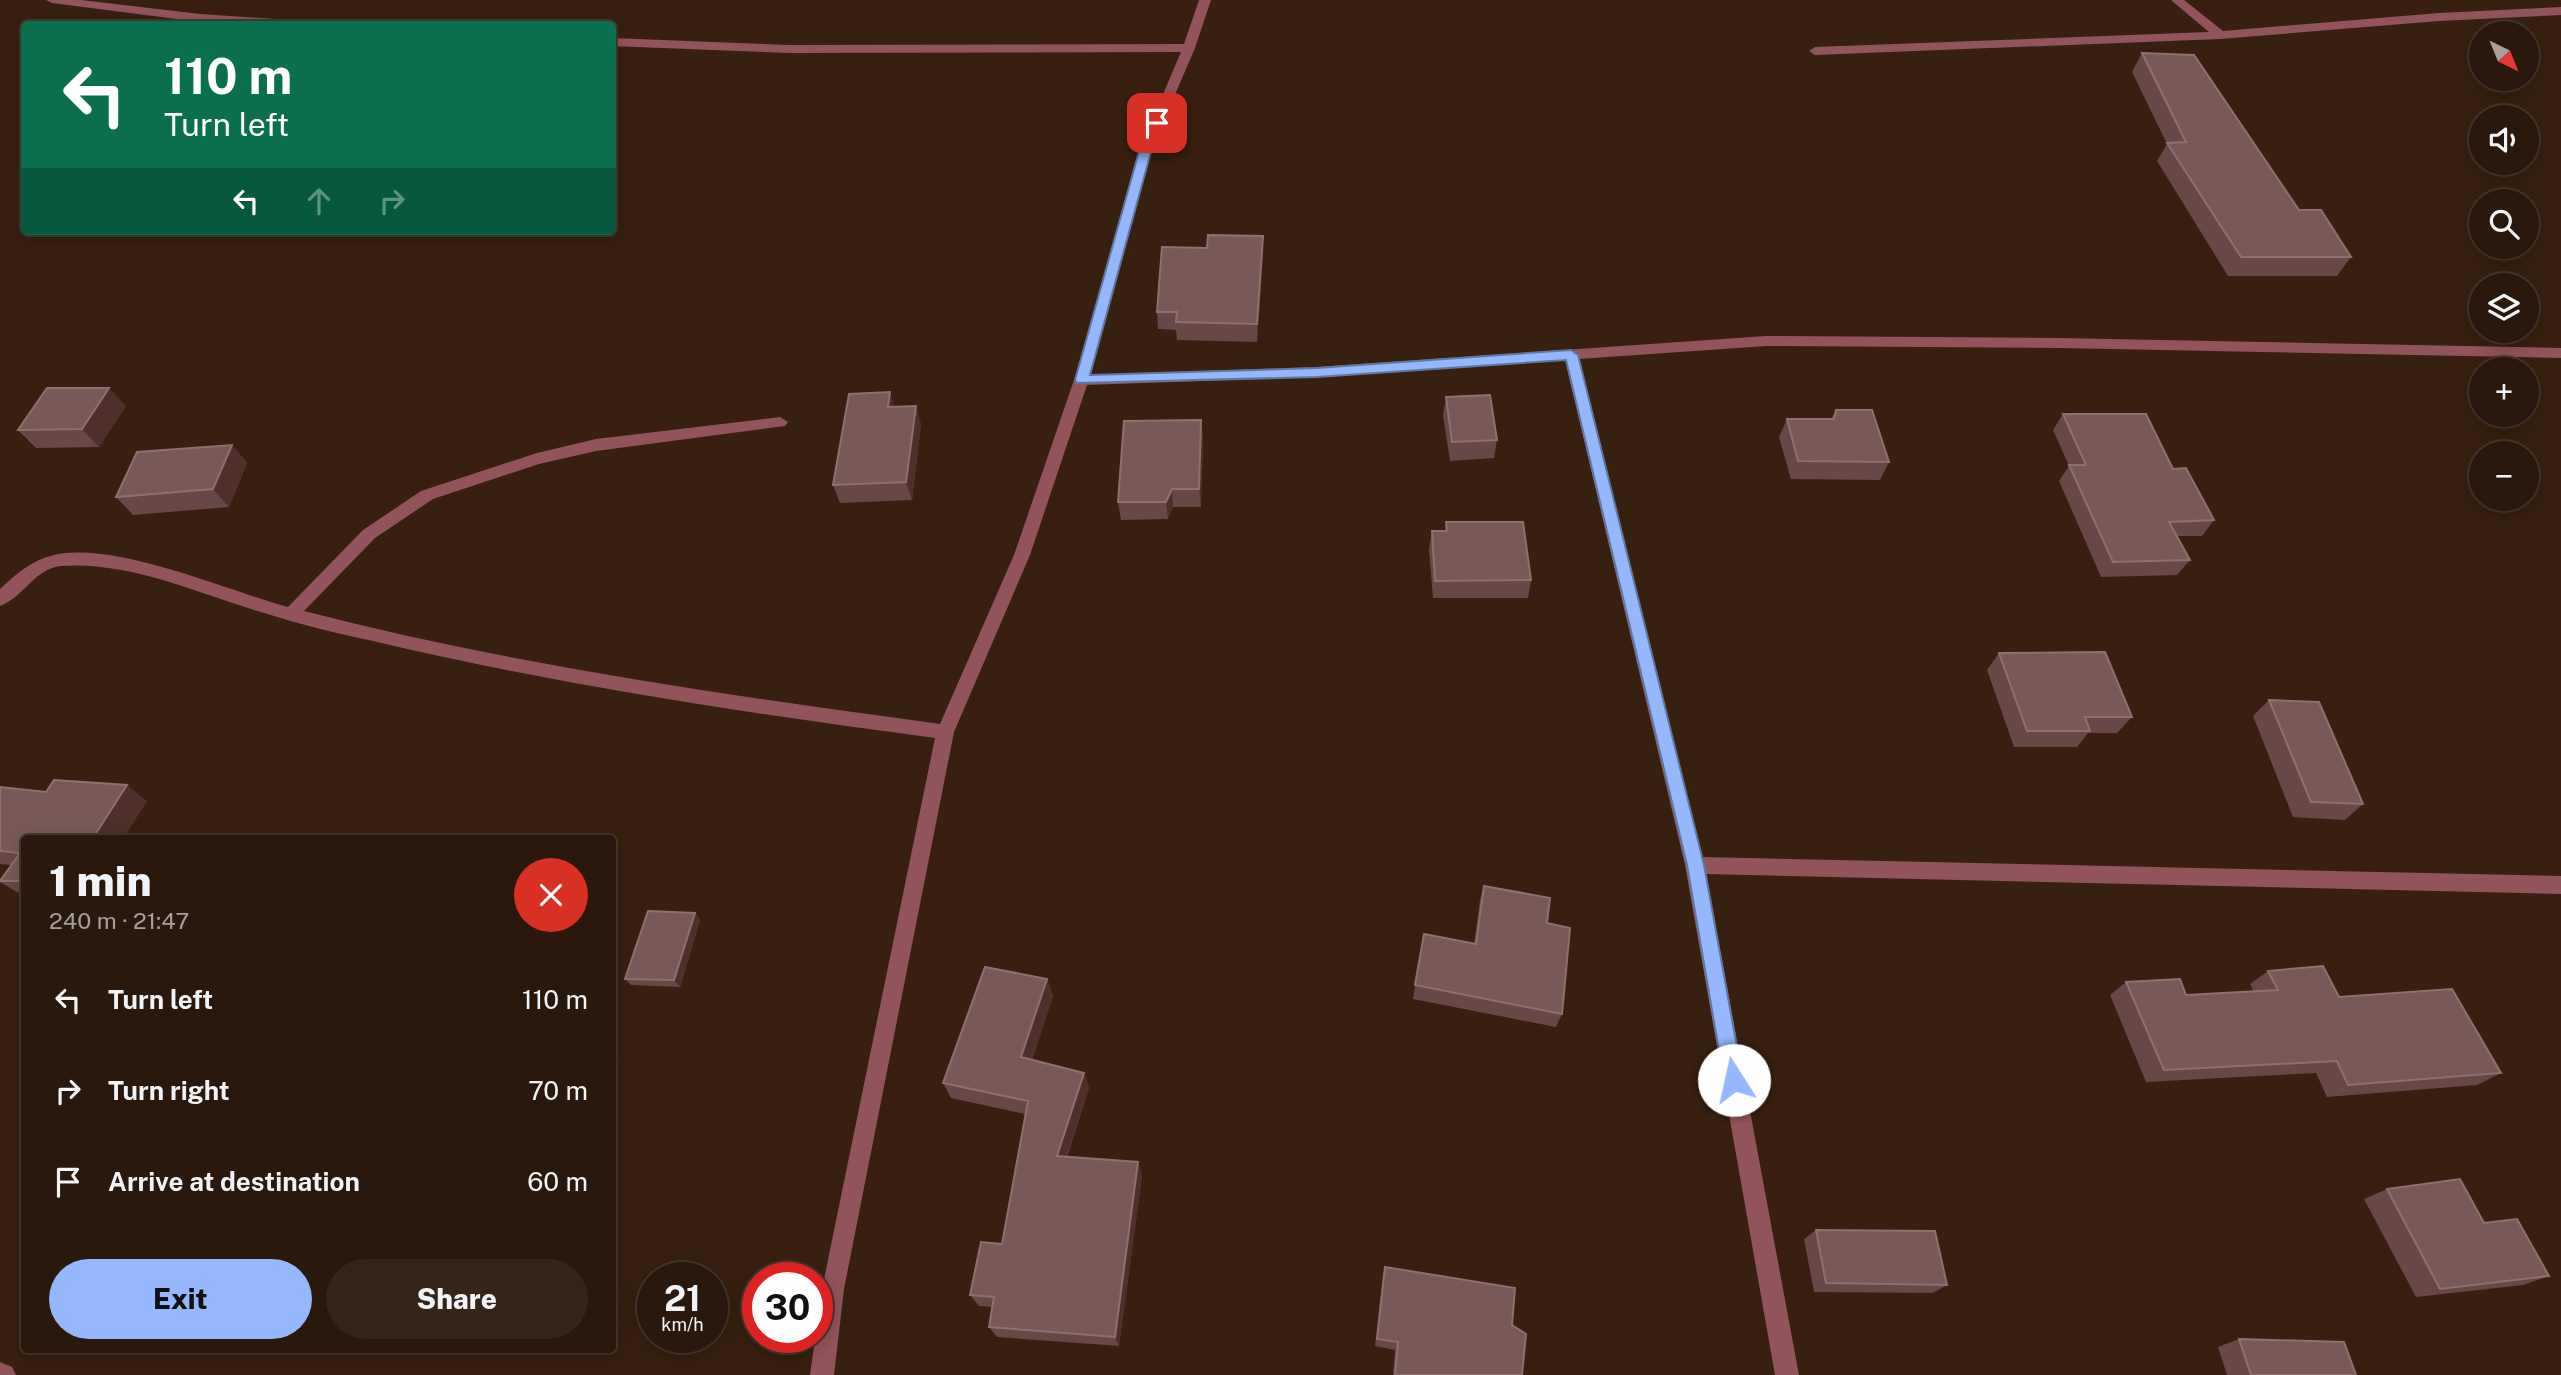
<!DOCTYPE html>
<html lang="en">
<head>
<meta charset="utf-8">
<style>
  :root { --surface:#29180b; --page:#352519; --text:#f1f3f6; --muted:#a5a09d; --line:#45372c; --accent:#94b7fd }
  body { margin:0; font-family:"Public Sans",sans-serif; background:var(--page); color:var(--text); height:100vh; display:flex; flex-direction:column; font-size:26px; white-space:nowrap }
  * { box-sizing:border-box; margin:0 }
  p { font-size:23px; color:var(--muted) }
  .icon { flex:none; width:38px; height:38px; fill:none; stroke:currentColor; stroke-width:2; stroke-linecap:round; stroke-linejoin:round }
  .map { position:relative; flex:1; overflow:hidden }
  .side { position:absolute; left:21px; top:835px; width:595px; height:518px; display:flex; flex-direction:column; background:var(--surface); border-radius:7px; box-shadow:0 4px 18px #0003,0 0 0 2px var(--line) }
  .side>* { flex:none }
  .guide { position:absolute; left:21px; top:21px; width:595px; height:214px; border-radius:7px; box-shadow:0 4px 18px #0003,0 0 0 2px var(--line); background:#0b6e4f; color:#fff; overflow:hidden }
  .needle { width:46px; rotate:137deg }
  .controls { position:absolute; left:2469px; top:21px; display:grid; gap:14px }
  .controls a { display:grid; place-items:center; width:70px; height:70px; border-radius:50%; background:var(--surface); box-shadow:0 4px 18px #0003,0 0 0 2px var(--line); font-size:35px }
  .speed { position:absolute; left:637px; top:1262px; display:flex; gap:14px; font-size:35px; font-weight:700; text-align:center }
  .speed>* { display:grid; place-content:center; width:91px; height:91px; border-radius:50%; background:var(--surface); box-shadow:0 4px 18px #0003,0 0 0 2px var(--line); line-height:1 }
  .speed small { font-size:18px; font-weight:400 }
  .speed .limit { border:10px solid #d22; background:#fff; color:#111 }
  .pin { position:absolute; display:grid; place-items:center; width:60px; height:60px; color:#fff; margin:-30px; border-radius:14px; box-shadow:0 4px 10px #0006 }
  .me { position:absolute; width:77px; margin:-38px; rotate:350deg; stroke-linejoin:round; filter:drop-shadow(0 0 5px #0008) }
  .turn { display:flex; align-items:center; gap:24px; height:147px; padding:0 28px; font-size:32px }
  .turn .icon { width:91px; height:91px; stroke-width:2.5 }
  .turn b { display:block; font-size:49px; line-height:60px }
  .lanes { display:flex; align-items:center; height:66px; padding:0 28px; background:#0003; justify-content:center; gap:35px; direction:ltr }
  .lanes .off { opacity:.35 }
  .round { display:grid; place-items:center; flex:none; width:74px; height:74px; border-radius:37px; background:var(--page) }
  .overview { display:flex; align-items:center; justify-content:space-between; height:119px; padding:0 28px }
  h1 { font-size:42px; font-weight:800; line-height:52px }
  .action { display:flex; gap:14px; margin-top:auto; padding:14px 28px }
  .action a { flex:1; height:80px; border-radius:42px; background:var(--accent); color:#111; font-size:28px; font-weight:800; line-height:80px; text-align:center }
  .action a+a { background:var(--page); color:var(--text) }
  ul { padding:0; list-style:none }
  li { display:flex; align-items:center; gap:21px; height:91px; padding:0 28px }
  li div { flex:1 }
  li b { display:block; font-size:26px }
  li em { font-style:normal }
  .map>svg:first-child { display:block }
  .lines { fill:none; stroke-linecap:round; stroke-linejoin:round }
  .minor { fill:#92545b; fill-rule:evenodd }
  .wall { fill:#664846 }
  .shaded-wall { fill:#4d3029 }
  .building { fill:#775a57; stroke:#8c716e; stroke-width:2 }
  .route { fill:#94b7fd; stroke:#6077a4; stroke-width:2 }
</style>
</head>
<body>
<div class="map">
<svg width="2561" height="1375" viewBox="0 0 2561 1375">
  <rect width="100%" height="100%" fill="#37200f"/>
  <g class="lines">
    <g class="minor">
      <polygon points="46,0 81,0 200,14 291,20 297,24 200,22 52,3"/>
      <path d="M1199,0H1211L1195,48L1152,148L1090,375L1317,367L1766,336L2060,338L2561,348V358L2060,348L1766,346L1579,359L1702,857L2561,876V894L1706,874L1799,1375H1775L1685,865L1565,360L1317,377L1087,385L1030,555L954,732L844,1289L834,1375H810L822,1289L935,738C746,713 559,685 373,641C335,633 298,624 261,612C197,593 129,561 61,566C34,569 23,598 0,606V589C16,574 32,560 54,555C115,541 226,590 288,607L363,530L421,491L537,453L596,439L780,417L788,422L785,426L596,451L539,464L433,499L375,538L304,611C513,665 726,695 940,724L1014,555L1085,348L1140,148L1181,52L790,53L612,46V38L790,45L1184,44Z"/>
      <polygon points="2171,0 2184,0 2223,31 2439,13 2561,7 2561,15 2439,21 2220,39 1815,55 1809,51 1815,47 2209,32"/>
      <polygon points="0,1362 12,1367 16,1375 0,1375"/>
    </g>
  </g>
  <g class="wall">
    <polygon points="2142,53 2299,210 2351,257 2337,276 2228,276 2157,161 2167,144 2132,72"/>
    <polygon points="1263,254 1257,342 1177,340 1176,330 1158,329 1157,312"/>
    <polygon points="890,392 894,407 921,424 912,500 840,503 833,485"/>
    <polygon points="1446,397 1497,440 1494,458 1450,461 1443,415"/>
    <polygon points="126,406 99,447 36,448 18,430"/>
    <polygon points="1836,410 1889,462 1880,480 1791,479 1779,437 1787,419 1831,419"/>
    <polygon points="2063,414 2173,469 2214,520 2202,536 2177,536 2190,560 2177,575 2101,577 2059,481 2069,466 2053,430"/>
    <polygon points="1201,420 1203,438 1201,507 1173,507 1168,519 1121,520 1118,502"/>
    <polygon points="232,445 247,463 229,507 133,515 116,497"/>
    <polygon points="1446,522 1531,580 1528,598 1433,598 1429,549 1432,531 1445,531"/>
    <polygon points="1999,653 2132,717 2117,733 2088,733 2077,747 2014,747 1987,670"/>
    <polygon points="2269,700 2363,804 2345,820 2293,817 2253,716"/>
    <polygon points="0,787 46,792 147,801 123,838 24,838 24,895 22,895 0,882 0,880 11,865 0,864"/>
    <polygon points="1484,886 1547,923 1562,1014 1556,1027 1413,999 1424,934 1474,944 1480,900"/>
    <polygon points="695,913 700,920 680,987 631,985 625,979"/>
    <polygon points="2268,971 2339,997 2501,1073 2477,1085 2327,1097 2316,1073 2146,1082 2110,995 2126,982 2186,995 2253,991 2250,984"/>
    <polygon points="1047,979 1053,996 1032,1060 1084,1073 1089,1088 1067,1157 1138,1162 1142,1176 1119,1346 997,1337 989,1327 992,1307 979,1306 970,1295 1002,1244 1025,1114 951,1098 943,1083"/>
    <polygon points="2387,1189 2549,1276 2523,1285 2416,1297 2364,1199"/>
    <polygon points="1816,1230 1947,1285 1933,1293 1814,1292 1804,1239"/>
    <polygon points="1385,1267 1512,1325 1522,1375 1393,1375 1395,1350 1375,1346 1383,1275"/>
    <polygon points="2239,1339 2356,1375 2227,1375 2218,1347"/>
  </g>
  <g class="shaded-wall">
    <polygon points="1263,236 1263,254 1257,342 1257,324"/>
    <polygon points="109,388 126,406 99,447 82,429"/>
    <polygon points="890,392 896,410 888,407"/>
    <polygon points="916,406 921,424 912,500 906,482"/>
    <polygon points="1201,420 1203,438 1201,507 1199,489"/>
    <polygon points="232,445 247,463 229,507 213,489"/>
    <polygon points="1172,489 1173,507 1168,519 1166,502"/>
    <polygon points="127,785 147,801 123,838 93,838"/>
    <polygon points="695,913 700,920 680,987 674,980"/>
    <polygon points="1047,979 1053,996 1028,1072 1021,1057"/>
    <polygon points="612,1050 619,1056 612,1073"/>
    <polygon points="1084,1073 1089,1088 1062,1170 1057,1156"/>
    <polygon points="1138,1162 1142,1176 1119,1346 1115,1337"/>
  </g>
  <g class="building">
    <polygon points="2142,53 2194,55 2299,210 2321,210 2351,257 2241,257 2167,143 2186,142"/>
    <polygon points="1208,235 1263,236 1257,324 1176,322 1177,312 1157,312 1162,247 1207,248"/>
    <polygon points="47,388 109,388 82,429 18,430"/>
    <polygon points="890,392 888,407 916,406 906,482 833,485 849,394"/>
    <polygon points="1490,395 1497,440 1452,442 1446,397"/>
    <polygon points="1836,410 1872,410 1889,462 1798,461 1787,419 1834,419"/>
    <polygon points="2063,414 2146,414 2173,469 2186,468 2214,520 2169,522 2190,560 2113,562 2069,465 2086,465"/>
    <polygon points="1201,420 1199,489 1172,489 1166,502 1118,502 1124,421"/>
    <polygon points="232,445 213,489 116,497 137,452"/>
    <polygon points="1446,522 1523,522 1531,580 1435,581 1432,531 1447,531"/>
    <polygon points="2105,652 2132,717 2085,717 2090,731 2027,731 1999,653"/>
    <polygon points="2269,700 2319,702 2363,804 2311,802"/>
    <polygon points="54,780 127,785 93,838 24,838 24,881 0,881 20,853 0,851 0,787 46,792"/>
    <polygon points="1484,886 1550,898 1547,923 1570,928 1562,1014 1415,985 1424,934 1476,944"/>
    <polygon points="648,911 695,913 674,980 625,979"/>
    <polygon points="2323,966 2339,997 2452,989 2501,1073 2348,1085 2337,1061 2164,1070 2126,982 2180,979 2186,995 2278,990 2268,971"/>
    <polygon points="985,967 1047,979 1021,1057 1084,1073 1057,1156 1138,1162 1115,1337 989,1327 994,1297 970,1295 981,1242 1002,1244 1028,1101 943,1083"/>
    <polygon points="2460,1179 2484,1223 2517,1219 2549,1276 2440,1289 2387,1189"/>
    <polygon points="1816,1230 1935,1231 1947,1285 1826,1283"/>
    <polygon points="1385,1267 1515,1288 1512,1325 1526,1334 1522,1375 1395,1375 1398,1342 1377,1339"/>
    <polygon points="2239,1339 2344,1342 2356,1375 2251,1375"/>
  </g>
  <polygon class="route" points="1157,120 1162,123 1152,148 1090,375 1317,368 1571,350 1578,355 1704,865 1743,1080 1741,1086 1734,1089 1727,1086 1724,1080 1687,865 1566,360 1317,377 1077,383 1075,380 1140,148 1151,123"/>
</svg>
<div class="controls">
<a><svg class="needle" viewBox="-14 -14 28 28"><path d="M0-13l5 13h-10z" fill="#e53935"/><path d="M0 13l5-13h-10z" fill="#a5a09d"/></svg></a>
<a><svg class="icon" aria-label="sound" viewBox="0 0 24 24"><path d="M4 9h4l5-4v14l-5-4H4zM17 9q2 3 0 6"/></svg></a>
<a><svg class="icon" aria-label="search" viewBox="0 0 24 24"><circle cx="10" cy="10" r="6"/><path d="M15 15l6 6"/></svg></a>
<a><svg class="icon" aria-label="layers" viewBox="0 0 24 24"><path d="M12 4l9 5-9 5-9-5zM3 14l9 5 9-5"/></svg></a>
<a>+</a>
<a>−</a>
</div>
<div class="speed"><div>21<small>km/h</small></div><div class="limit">30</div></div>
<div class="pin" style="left:1157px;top:123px;background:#d93025"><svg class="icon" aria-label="arrive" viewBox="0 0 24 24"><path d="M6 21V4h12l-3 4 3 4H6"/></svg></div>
<svg class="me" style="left:1734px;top:1080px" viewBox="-20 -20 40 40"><circle r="19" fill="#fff"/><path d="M0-13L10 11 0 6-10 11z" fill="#94b7fd"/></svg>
<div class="guide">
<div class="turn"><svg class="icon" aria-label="left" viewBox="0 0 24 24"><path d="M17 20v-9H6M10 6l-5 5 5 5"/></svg><div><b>110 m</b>Turn left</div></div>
<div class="lanes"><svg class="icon" aria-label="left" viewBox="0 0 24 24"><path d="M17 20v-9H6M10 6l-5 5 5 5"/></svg><svg class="icon off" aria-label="ahead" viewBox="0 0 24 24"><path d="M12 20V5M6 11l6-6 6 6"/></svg><svg class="icon off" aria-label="right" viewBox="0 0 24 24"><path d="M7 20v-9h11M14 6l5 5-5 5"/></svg></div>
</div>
<section class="side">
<div class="overview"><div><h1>1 min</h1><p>240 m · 21:47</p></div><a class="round" style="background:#d93025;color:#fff"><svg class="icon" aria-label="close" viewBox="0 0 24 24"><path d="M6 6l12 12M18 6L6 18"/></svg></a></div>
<ul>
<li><svg class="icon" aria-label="left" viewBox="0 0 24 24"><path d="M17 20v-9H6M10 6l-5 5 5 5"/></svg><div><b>Turn left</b></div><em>110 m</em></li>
<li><svg class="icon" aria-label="right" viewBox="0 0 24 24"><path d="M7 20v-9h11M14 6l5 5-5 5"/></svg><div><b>Turn right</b></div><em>70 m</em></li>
<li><svg class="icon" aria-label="arrive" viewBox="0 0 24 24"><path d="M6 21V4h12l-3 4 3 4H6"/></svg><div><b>Arrive at destination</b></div><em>60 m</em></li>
</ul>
<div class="action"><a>Exit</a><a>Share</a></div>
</section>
</div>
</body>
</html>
